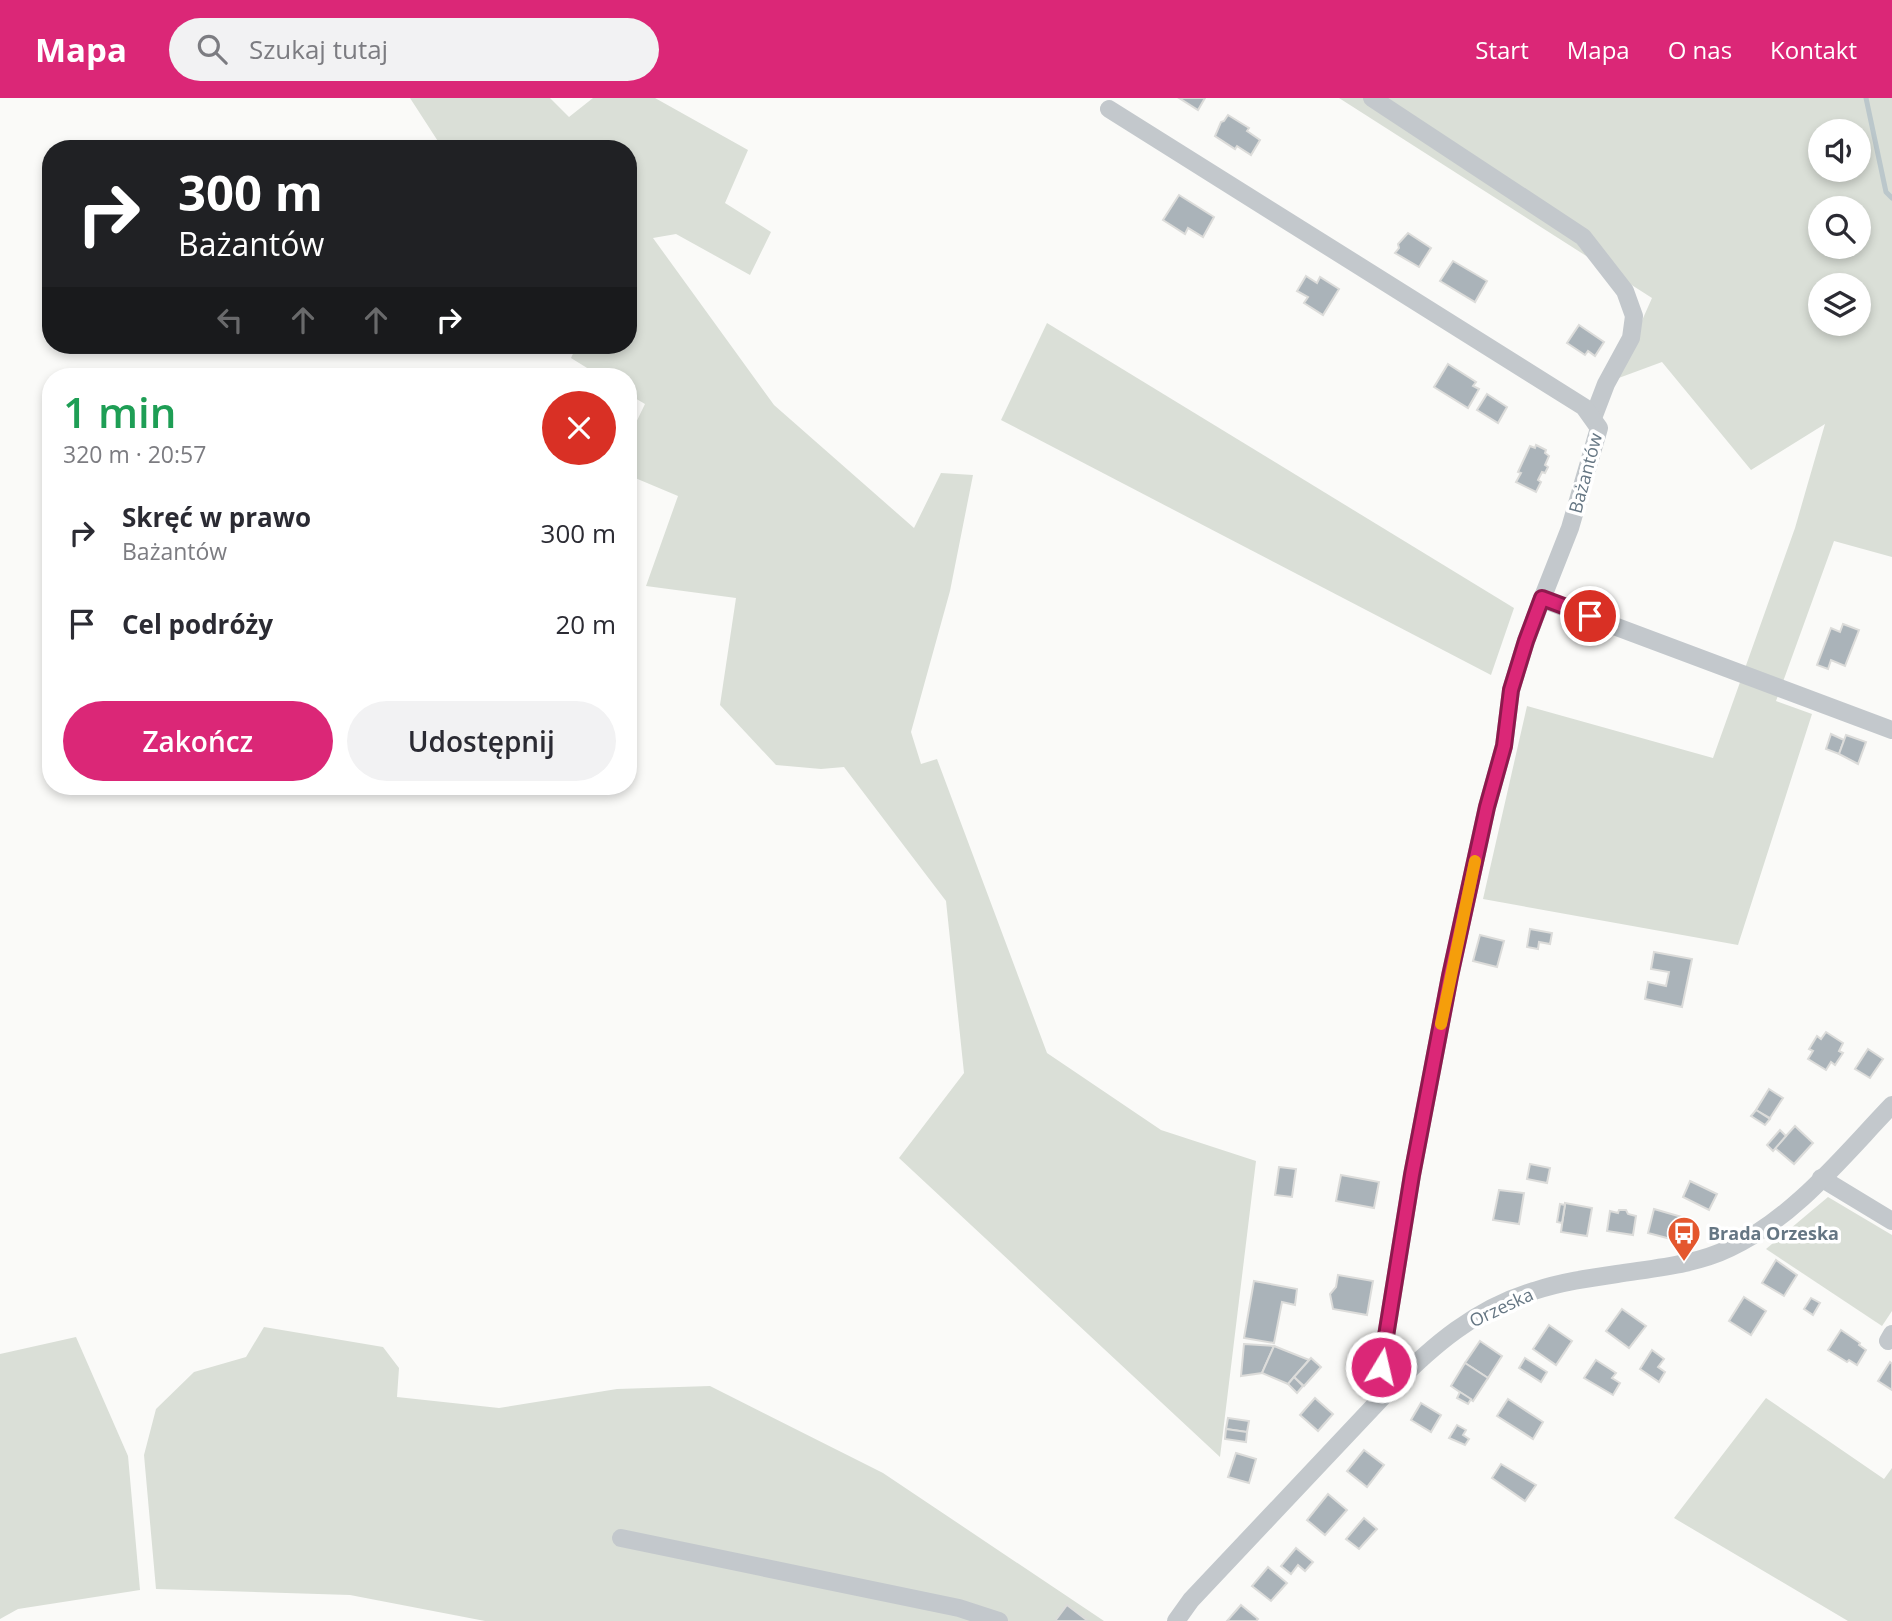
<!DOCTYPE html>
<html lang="pl">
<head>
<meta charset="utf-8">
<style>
  :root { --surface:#fff; --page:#f2f2f3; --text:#2b2b33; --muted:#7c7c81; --accent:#db2777 }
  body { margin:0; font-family:"Open Sans",sans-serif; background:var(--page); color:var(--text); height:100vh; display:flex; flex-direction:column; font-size:26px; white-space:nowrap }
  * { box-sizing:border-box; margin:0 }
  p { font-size:23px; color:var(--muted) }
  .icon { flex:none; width:38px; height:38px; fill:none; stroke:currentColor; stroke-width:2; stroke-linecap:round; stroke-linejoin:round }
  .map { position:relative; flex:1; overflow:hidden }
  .panel { position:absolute; left:42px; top:270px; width:595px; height:427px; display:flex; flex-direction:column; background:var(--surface); border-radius:28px; box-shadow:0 4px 10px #0003 }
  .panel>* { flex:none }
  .hud { position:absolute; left:42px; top:42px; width:595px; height:214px; border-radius:28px; box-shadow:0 4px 10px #0003; background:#202124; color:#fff; overflow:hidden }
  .controls { position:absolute; left:1808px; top:21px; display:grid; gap:14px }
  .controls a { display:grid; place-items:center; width:63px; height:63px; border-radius:50%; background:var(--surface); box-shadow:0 4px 10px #0003; font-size:35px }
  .pin { position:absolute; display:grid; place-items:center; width:60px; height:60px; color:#fff; margin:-30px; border:4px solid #fff; border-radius:50%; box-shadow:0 2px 7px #0007 }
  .me { position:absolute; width:77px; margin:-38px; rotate:9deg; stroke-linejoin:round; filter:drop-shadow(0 0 5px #0008) }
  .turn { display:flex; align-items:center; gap:24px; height:147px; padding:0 21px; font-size:32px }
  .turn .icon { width:91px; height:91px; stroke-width:2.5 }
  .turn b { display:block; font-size:49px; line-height:60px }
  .lanes { display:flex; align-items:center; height:66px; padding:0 21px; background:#0003; justify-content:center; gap:35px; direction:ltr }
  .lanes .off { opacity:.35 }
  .round { display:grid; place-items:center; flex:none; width:74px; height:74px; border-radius:37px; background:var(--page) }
  .overview { display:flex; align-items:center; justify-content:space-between; height:119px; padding:0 21px }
  h1 { font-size:42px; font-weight:600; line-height:52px; color:#1e9e55 }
  .cta { display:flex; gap:14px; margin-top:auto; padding:14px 21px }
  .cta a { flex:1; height:80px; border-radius:42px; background:var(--accent); color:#fff; font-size:28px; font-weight:600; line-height:80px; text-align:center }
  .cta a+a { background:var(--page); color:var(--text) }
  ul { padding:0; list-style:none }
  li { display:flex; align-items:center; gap:21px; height:91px; padding:0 21px }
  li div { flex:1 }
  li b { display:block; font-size:26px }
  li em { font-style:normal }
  header { display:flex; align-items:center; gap:42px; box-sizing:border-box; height:98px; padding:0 35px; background:var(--accent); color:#fff }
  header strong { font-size:33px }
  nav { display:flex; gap:38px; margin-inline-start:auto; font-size:24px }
  .search { width:490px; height:63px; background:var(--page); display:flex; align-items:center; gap:18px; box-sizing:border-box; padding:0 24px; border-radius:38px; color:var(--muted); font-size:26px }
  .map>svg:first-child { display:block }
  .green { fill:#dadfd7; fill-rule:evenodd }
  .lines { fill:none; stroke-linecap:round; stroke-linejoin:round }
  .stream { stroke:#bbc7cb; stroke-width:5 }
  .building { fill:#aab3b9; stroke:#dcdcda; stroke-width:2 }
  .minor { stroke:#c3c8cc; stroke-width:18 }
  .route-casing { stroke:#8e194d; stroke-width:18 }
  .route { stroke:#db2777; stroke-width:12 }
  .slow { stroke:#f59e0b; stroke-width:12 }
  .labels { text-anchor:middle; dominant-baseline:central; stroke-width:7; stroke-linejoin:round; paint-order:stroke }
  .street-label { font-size:18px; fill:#657683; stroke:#fff }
  .poi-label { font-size:18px; font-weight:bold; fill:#657683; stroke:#fff; text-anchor:start }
</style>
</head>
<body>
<header>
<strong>Mapa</strong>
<div class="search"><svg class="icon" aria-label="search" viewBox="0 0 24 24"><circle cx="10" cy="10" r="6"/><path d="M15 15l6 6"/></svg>Szukaj tutaj</div>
<nav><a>Start</a><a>Mapa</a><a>O nas</a><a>Kontakt</a></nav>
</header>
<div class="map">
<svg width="1892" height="1523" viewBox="0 0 1892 1523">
  <rect width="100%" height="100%" fill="#fafaf8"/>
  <g class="green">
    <polygon points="410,0 550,0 569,19 593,0 655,0 748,52 725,105 771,134 750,177 676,136 653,140 774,307 914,430 941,375 973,377 950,493 911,634 921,666 937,661 1047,955 1161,1032 1256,1063 1220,1359 899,1060 964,975 946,803 844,669 821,671 776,667 720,607 736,500 646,488 678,398 628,377 628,341 645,306 628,296 628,278 600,278 571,260 577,247 628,247 628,51 443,51"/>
    <path d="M1339,0H1892V459L1834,443L1776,603L1812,616L1738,847L1483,801L1527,608L1713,660L1795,430L1825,326L1751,372L1662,264L1616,281L1652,200ZM1820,33H1858V72H1820ZM1820,110H1858V149H1820ZM1820,187H1858V226H1820Z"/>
    <polygon points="1047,225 1514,510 1491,577 1001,322"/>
    <polygon points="1828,1099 1892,1137 1892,1213 1882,1228 1766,1151"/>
    <polygon points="264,1229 383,1249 399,1270 397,1299 499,1310 617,1291 710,1288 883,1375 1104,1523 485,1523 350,1497 156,1491 144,1357 156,1311 194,1274 246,1259"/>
    <polygon points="76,1239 128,1358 140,1492 18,1511 0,1521 0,1256"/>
    <polygon points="1766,1300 1884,1381 1892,1370 1892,1523 1848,1523 1674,1420"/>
  </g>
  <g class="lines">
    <polyline class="stream" points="1866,0 1886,94 1892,100"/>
  </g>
  <g class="building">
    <polygon points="1179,0 1205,0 1198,12"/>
    <polygon points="1228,17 1249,30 1247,33 1260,42 1251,57 1237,48 1235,51 1215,38 1221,24 1224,23"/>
    <polygon points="1179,97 1214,119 1203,139 1188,130 1185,136 1163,122"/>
    <polygon points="1408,135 1431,150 1419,169 1395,155 1399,150 1398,146"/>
    <polygon points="1453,163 1487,183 1475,204 1440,183"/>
    <polygon points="1306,178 1317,185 1320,179 1339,191 1323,217 1304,205 1308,199 1297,193"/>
    <polygon points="1579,227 1604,244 1595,258 1588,253 1585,257 1567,245"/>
    <polygon points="1448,266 1476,284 1473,288 1479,291 1468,310 1434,289"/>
    <polygon points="1487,296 1507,309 1498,325 1477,312"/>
    <polygon points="1536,347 1546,352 1545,355 1549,358 1545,367 1548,369 1545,375 1542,374 1538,382 1541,384 1536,394 1516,384 1521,375 1518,374 1530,348 1535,350"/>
    <polygon points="1843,526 1859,532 1845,568 1831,562 1828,571 1817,567 1831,530 1840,534"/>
    <polygon points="1831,636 1844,642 1839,656 1826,651"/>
    <polygon points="1846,637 1866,644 1858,666 1839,656"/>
    <polygon points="1530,831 1552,835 1550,846 1539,844 1538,851 1527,849"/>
    <polygon points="1480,837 1504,843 1497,869 1473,863"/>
    <polygon points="1654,854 1692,861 1682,909 1645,901 1648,884 1666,888 1669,874 1651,871"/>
    <polygon points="1826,934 1843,945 1839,953 1843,955 1835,967 1831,964 1826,972 1808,961 1813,953 1809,951 1817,938 1821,941"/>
    <polygon points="1868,951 1883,961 1870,980 1855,971"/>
    <polygon points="1769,991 1783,1000 1770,1020 1756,1012"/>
    <polygon points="1756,1012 1770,1021 1765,1027 1751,1018"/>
    <polygon points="1795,1028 1813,1045 1794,1066 1775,1050"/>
    <polygon points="1780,1032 1786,1038 1773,1053 1767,1047"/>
    <polygon points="1530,1066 1550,1070 1547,1085 1527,1081"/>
    <polygon points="1279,1069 1296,1071 1292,1099 1275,1097"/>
    <polygon points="1341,1077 1379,1084 1374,1110 1336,1103"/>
    <polygon points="1690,1083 1717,1096 1709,1112 1683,1099"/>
    <polygon points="1499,1092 1524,1095 1519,1126 1493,1122"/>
    <polygon points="1565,1105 1592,1110 1587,1138 1561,1134"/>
    <polygon points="1560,1106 1565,1107 1562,1125 1557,1124"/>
    <polygon points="1654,1111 1692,1122 1686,1145 1648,1135"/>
    <polygon points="1619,1112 1626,1112 1628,1116 1636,1118 1633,1137 1607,1133 1610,1113 1618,1115"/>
    <polygon points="1776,1162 1797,1177 1784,1198 1762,1185"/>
    <polygon points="1338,1177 1373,1183 1367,1217 1333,1211 1330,1196 1336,1189"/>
    <polygon points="1254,1183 1297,1191 1295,1207 1282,1204 1274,1245 1244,1240"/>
    <polygon points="1744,1199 1766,1213 1751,1237 1729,1223"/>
    <polygon points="1811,1200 1820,1205 1813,1217 1804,1211"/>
    <polygon points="1622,1211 1646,1228 1629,1250 1606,1233"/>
    <polygon points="1549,1227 1572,1243 1556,1267 1533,1251"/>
    <polygon points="1841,1232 1860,1245 1859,1247 1866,1252 1857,1267 1849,1262 1847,1264 1828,1252"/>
    <polygon points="1480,1243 1502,1258 1488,1280 1465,1265"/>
    <polygon points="1244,1246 1274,1248 1262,1275 1241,1278"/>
    <polygon points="1274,1248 1309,1262 1288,1286 1262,1275"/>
    <polygon points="1652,1252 1664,1261 1658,1269 1665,1274 1659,1284 1640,1271"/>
    <polygon points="1311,1260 1321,1269 1304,1288 1294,1279"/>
    <polygon points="1525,1260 1547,1274 1541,1284 1519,1270"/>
    <polygon points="1596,1262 1616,1275 1612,1280 1620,1285 1613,1297 1584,1280"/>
    <polygon points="1890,1264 1892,1266 1892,1292 1878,1283"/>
    <polygon points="1465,1265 1488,1280 1473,1303 1451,1288"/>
    <polygon points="1294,1279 1303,1288 1297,1295 1288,1286"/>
    <polygon points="1460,1294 1471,1301 1468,1306 1457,1300"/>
    <polygon points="1315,1300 1333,1316 1318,1333 1300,1317"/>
    <polygon points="1508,1301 1543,1324 1533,1341 1497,1318"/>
    <polygon points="1421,1305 1441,1317 1431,1334 1411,1322"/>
    <polygon points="1228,1320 1249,1323 1247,1334 1226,1331"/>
    <polygon points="1457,1327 1466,1332 1463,1337 1469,1341 1465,1347 1449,1340"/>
    <polygon points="1226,1331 1247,1334 1246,1344 1225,1341"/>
    <polygon points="1364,1352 1384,1367 1367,1389 1347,1373"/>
    <polygon points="1236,1355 1256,1361 1249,1385 1228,1379"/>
    <polygon points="1501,1366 1536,1387 1525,1403 1492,1380"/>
    <polygon points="1328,1396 1347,1412 1325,1437 1307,1422"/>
    <polygon points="1364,1420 1377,1431 1359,1451 1346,1441"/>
    <polygon points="1296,1450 1313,1464 1305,1473 1298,1467 1291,1476 1281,1468"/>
    <polygon points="1268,1469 1287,1485 1271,1503 1252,1488"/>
    <polygon points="1067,1507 1088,1523 1055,1523"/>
    <polygon points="1241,1507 1258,1521 1256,1523 1227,1523"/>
  </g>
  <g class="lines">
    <g class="minor">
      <polyline points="1372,0 1583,139 1625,193 1634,218 1631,240 1606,286 1593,320"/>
      <polyline points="1109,11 1584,309 1599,330 1570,430 1542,501 1892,632"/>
      <polyline points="1821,1080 1892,1123"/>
      <polyline points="1888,1243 1892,1236"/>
      <polyline points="1391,1290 1381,1269 1412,1077 1450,878 1487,709 1504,648 1511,592 1526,543 1542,501"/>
      <polyline points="621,1440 959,1510 999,1523"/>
      <path d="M1176,1523L1191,1502L1391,1290C1432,1248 1476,1210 1534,1193C1561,1184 1589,1180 1617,1176C1655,1170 1695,1167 1730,1150C1795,1119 1843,1058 1892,1007"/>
    </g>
  </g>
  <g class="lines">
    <defs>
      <polyline id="route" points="1381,1269 1412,1077 1450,878 1487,709 1504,648 1511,592 1526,543 1542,500 1590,518"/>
    </defs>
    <use href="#route" class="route-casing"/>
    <use href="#route" class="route"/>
    <polyline class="slow" points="1441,926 1475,763"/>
  </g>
  <defs>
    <symbol id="bus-pin" viewBox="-11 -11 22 30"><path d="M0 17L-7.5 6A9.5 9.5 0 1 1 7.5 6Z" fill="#e4572e" stroke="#fff"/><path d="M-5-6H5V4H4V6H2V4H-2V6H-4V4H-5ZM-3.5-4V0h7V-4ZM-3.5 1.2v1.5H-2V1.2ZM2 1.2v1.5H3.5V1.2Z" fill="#fff"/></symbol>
  </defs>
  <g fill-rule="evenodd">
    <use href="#bus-pin" x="1665" y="1116" width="38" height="52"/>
  </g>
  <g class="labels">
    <g class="street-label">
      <text transform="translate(1585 375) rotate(-75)">Bażantów</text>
      <text transform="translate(1501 1209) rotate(-25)">Orzeska</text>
    </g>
    <g class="poi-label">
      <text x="1708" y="1135">Brada Orzeska</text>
    </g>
  </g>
</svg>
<div class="controls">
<a><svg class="icon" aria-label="sound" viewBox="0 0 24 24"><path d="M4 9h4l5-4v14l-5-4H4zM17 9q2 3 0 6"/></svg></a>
<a><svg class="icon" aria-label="search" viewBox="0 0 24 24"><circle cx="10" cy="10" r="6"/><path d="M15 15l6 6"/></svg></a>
<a><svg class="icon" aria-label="layers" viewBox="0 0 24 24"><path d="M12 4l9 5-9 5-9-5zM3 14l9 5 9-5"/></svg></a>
</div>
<div class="pin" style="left:1590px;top:518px;background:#d93025"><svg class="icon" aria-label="arrive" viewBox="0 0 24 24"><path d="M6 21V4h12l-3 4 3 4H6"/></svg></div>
<svg class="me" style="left:1381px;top:1269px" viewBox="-20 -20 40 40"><circle r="17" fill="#db2777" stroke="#fff" stroke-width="3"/><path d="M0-11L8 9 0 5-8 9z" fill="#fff"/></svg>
<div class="hud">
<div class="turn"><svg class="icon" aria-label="right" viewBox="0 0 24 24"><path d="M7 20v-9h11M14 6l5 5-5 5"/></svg><div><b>300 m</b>Bażantów</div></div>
<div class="lanes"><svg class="icon off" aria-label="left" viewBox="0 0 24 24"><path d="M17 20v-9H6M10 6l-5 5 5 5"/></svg><svg class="icon off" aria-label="ahead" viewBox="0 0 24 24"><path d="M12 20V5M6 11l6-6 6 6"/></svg><svg class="icon off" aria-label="ahead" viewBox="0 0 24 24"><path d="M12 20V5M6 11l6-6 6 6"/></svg><svg class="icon" aria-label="right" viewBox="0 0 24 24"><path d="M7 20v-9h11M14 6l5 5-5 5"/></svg></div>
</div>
<section class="panel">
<div class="overview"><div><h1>1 min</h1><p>320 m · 20:57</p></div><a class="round" style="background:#d93025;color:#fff"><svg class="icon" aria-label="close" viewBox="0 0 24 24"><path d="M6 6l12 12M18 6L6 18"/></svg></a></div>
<ul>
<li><svg class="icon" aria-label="right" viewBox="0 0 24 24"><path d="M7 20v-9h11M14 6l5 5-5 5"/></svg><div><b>Skręć w prawo</b><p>Bażantów</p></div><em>300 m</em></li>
<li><svg class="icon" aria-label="arrive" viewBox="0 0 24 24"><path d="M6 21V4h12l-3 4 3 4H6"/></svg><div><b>Cel podróży</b></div><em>20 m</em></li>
</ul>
<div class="cta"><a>Zakończ</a><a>Udostępnij</a></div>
</section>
</div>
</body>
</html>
